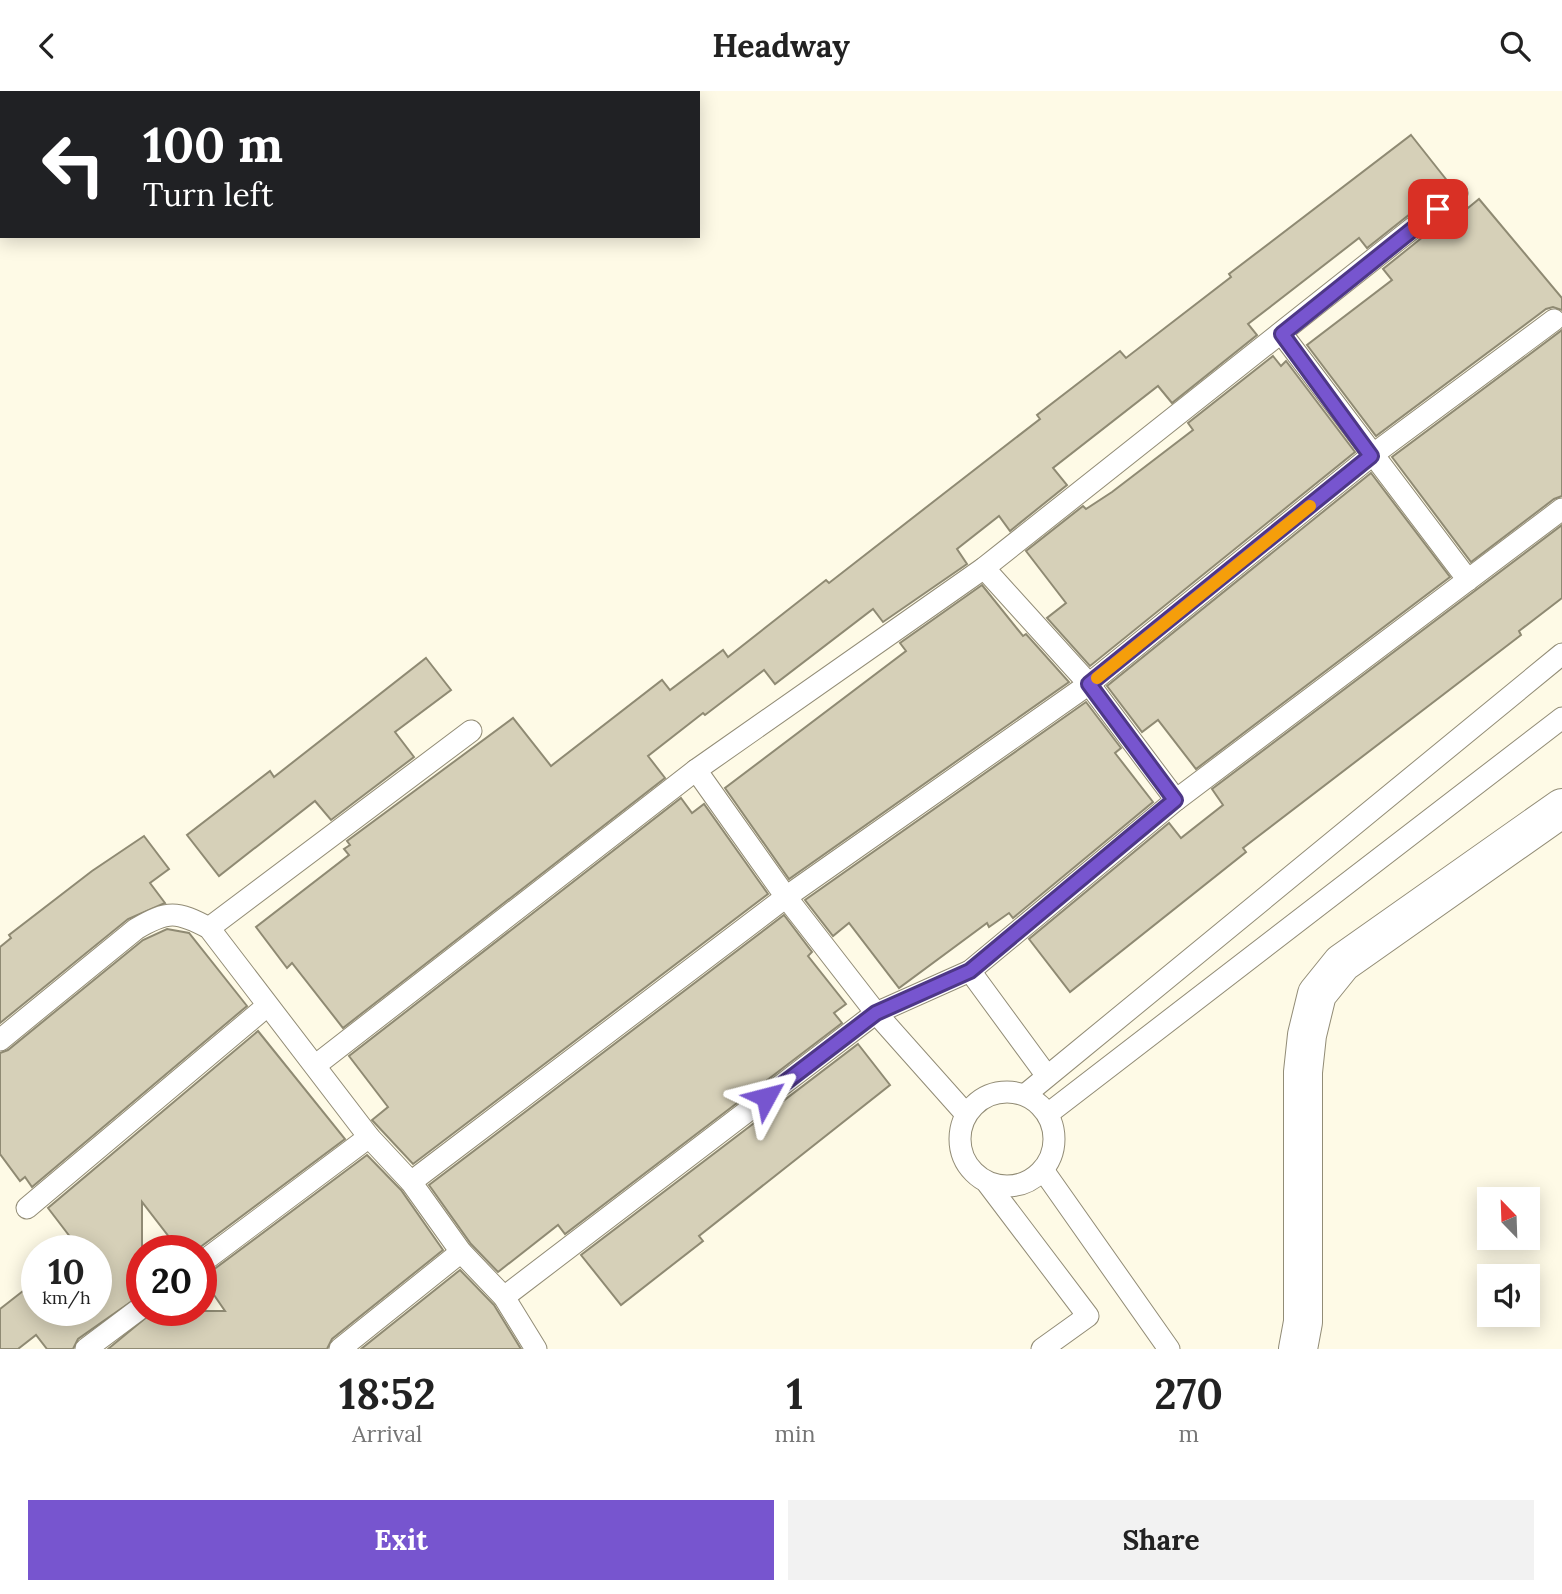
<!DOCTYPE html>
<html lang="en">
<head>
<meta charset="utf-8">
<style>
  :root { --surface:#fff; --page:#f2f2f2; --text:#222; --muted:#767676; --accent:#7755cf }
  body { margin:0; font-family:Lora,serif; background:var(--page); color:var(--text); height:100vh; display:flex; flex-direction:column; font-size:26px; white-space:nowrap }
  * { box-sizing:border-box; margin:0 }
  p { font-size:23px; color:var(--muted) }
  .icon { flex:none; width:38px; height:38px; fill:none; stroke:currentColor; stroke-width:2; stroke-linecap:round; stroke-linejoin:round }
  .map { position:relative; height:1258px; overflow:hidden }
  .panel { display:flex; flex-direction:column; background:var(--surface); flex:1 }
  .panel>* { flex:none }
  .guide { position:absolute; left:0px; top:0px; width:700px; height:147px; box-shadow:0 4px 18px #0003; background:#202124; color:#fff; overflow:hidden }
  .needle { width:46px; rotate:337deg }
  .buttons { position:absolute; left:1477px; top:1096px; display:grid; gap:14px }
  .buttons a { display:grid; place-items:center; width:63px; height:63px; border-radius:0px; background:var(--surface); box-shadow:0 4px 18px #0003; font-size:35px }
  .speed { position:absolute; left:21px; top:1144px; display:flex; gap:14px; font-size:35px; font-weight:700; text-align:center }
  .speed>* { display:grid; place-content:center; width:91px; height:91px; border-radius:50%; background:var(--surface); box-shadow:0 4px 18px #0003; line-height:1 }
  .speed small { font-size:18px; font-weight:400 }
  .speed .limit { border:10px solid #d22; background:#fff; color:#111 }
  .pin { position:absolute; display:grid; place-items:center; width:60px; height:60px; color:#fff; margin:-30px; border-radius:14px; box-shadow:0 4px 10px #0006 }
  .me { position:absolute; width:77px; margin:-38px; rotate:52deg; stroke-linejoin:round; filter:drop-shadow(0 0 5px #0008) }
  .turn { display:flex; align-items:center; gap:24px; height:147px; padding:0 28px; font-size:32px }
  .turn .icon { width:91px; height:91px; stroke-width:2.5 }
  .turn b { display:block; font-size:49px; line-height:60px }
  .eta { display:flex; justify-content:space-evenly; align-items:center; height:119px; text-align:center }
  .eta b { font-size:42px; font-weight:700; line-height:49px }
  .action { display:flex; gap:14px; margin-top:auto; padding:14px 28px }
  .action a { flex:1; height:80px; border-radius:0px; background:var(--accent); color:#fff; font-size:28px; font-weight:700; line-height:80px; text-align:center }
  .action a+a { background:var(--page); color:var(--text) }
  header { display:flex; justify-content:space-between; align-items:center; height:91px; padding:0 28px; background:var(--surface); font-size:32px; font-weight:700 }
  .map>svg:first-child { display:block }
  .building { fill:#d6d0b8; stroke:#8f8a73; stroke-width:2 }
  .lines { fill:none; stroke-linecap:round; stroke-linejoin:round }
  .service-casing { stroke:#928c76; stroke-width:23 }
  .minor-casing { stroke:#928c76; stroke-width:40 }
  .service { stroke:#fff; stroke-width:21 }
  .minor { stroke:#fff; stroke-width:38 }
  .route-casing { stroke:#4d3787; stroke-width:18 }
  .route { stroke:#7755cf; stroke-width:12 }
  .slow { stroke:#f59e0b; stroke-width:12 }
</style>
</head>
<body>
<header><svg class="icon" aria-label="back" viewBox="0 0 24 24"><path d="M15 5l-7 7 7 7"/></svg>Headway<svg class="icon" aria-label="search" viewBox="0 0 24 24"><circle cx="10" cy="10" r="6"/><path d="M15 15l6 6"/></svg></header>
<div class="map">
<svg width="1562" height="1258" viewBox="0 0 1562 1258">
  <rect width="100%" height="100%" fill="#fefae6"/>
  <g class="building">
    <polygon points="1411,44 1449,92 1367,157 1359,147 1248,233 1257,244 1172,312 1158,295 1053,377 1067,394 1010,440 999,425 957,458 967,473 883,531 873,518 775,593 764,579 705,624 703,622 648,665 665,687 343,937 292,872 287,877 256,836 349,764 344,758 350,754 347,750 513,627 551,675 662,589 670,599 723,559 728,566 826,489 829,492 942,404 1040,328 1037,324 1120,260 1126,267 1231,186 1229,183"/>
    <polygon points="1479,108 1562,207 1562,219 1553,216 1546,218 1376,345 1307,254 1392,189 1383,178 1465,112 1468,117"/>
    <polygon points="1562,239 1562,405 1554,408 1471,471 1392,366"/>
    <polygon points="1273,265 1281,275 1286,270 1355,361 1090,575 1047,527 1066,512 1026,460 1083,415 1086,418 1112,401 1193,339 1188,332"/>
    <polygon points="1371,382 1450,486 1196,678 1158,629 1142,641 1107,595"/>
    <polygon points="1562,434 1562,507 1519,540 1521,544 1243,757 1246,761 1070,901 1029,848 1169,732 1181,747 1223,714 1212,698"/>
    <polygon points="982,494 1023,545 1026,543 1069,591 789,788 725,697 906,560 900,552"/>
    <polygon points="426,567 451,599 395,641 414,666 331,729 315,710 219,785 187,744 270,680 274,686"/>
    <polygon points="1086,611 1121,657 1115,662 1153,711 1013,827 1009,822 989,836 987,832 899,897 849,832 833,845 805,809"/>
    <polygon points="681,707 692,722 704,713 768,803 413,1073 372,1029 388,1016 349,965"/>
    <polygon points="144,745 169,778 150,792 165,812 128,828 0,932 0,856 11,847 9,844 92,780"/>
    <polygon points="784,824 812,861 808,865 846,913 834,922 842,932 565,1143 558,1134 498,1181 471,1153 429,1094"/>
    <polygon points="167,838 189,842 247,915 32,1096 25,1086 20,1090 0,1063 0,962 8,959 143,849"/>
    <polygon points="258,940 345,1048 195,1160 180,1160 142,1111 142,1203 78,1248 73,1258 47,1258 36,1244 18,1258 0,1258 0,1218 37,1189 37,1220 96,1220 96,1160 81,1160 48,1117"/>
    <polygon points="858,953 890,994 699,1145 703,1150 621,1214 581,1164"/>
    <polygon points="367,1064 401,1099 443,1159 332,1248 327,1258 108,1258 154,1220 225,1220 201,1185 209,1182"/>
    <polygon points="460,1179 494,1214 521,1258 361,1258"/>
  </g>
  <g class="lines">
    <defs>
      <g id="service">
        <polyline points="1282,243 1468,489"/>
        <polyline points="984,477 1089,593 1176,709"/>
        <polyline points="696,679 786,806 876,922 965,1022"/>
        <polyline points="209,837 471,640"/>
        <polyline points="970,880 1047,985"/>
        <path d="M0,949L136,838C168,819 177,820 209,837L369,1046L411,1091L461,1161L504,1206L536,1258"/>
        <polyline points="316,974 696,679 984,477 1457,102"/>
        <circle cx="1007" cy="1048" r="47"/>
        <polyline points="1026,1003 1562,563"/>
        <polyline points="1049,1022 1562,627"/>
        <polyline points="1043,1079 1169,1258"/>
        <polyline points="411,1091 786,806 1089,593 1371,365 1554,229"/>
        <polyline points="988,1093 1088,1225 1042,1258"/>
        <polyline points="27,1117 267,915"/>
        <polyline points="201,1172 369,1046"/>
        <polyline points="504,1206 876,922 970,880 1176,709 1562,418"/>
        <polyline points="86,1258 142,1216"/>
        <polyline points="340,1258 461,1161"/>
      </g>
      <polyline id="minor" points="1298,1258 1303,1231 1303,981 1307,944 1317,903 1342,872 1562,717"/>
    </defs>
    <use href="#service" class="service-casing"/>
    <use href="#minor" class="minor-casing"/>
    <use href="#service" class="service"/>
    <use href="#minor" class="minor"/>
  </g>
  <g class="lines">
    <defs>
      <polyline id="route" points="766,1006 876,922 970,880 1175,709 1089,593 1371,365 1282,243 1438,118"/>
    </defs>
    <use href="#route" class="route-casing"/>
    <use href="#route" class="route"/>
    <polyline class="slow" points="1097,587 1310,415"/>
  </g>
</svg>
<div class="buttons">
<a><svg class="needle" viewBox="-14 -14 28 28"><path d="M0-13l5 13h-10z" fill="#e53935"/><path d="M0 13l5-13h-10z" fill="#767676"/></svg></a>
<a><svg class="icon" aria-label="sound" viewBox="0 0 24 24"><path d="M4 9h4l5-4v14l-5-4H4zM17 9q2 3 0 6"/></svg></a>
</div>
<div class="speed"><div>10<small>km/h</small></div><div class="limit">20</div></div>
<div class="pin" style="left:1438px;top:118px;background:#d93025"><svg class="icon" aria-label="arrive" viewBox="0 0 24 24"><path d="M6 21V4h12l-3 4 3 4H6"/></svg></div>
<svg class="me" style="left:766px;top:1006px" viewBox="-20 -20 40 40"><path d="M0-17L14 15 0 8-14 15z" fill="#7755cf" stroke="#fff" stroke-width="4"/></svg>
<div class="guide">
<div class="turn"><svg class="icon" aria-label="left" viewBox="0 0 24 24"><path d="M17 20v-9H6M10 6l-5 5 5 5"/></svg><div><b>100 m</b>Turn left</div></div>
</div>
</div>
<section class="panel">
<div class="eta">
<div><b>18:52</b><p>Arrival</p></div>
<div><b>1</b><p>min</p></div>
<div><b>270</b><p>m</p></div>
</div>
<div class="action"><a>Exit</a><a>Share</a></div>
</section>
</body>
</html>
